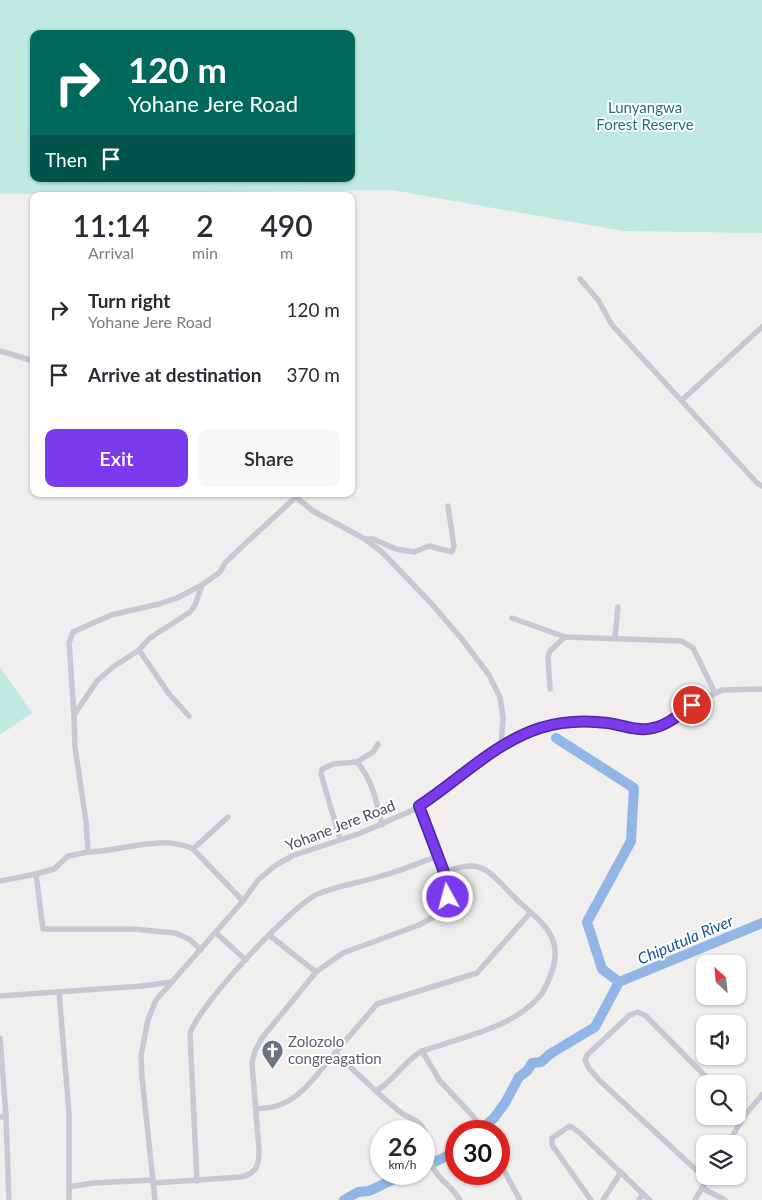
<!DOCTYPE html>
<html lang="en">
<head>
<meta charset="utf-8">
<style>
  :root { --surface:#fff; --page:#f7f7f7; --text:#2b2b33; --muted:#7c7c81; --accent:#7c3aed }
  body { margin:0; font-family:Lato,sans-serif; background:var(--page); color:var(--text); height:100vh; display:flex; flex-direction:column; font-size:19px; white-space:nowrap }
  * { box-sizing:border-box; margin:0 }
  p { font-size:16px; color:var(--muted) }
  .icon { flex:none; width:28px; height:28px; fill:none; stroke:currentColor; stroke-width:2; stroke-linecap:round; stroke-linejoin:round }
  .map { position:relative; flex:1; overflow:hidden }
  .sheet { position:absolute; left:30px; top:192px; width:325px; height:305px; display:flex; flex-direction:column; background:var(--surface); border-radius:10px; box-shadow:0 1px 4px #0004 }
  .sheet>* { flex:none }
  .hud { position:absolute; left:30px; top:30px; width:325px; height:152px; border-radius:10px; box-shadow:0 1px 4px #0004; background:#00695c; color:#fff; overflow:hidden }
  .needle { width:32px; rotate:333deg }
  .buttons { position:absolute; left:696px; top:955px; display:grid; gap:10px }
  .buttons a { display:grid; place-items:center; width:50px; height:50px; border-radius:10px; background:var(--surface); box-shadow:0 1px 4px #0004; font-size:25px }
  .speed { position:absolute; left:370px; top:1120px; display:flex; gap:10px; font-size:25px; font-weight:700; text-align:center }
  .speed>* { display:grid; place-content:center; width:65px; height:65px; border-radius:50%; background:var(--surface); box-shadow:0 1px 4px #0004; line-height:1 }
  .speed small { font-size:12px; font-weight:400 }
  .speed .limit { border:8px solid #d22; background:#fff; color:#111 }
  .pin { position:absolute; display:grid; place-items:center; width:42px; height:42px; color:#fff; margin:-21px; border:2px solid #fff; border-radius:50%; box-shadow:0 1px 5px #0007 }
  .me { position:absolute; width:55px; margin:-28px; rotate:353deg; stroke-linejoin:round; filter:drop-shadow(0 0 4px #0008) }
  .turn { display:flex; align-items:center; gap:18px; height:105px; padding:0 15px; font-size:22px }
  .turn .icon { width:65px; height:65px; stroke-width:2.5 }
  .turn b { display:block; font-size:35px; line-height:42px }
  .then { display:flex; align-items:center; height:48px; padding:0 15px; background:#0003; gap:10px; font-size:19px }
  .eta { display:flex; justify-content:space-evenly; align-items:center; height:85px; text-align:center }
  .eta b { font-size:30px; font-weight:600; line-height:35px }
  .cta { display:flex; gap:10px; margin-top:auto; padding:10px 15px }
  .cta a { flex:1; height:58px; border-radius:10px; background:var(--accent); color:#fff; font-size:20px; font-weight:600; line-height:58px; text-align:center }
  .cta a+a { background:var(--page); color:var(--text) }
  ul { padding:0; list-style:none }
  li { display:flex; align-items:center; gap:15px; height:65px; padding:0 15px }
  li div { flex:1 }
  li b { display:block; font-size:19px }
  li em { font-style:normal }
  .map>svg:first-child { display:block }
  .green { fill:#c0eae0; fill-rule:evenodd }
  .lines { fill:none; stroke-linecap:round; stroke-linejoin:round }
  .river { stroke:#91b5e4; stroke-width:10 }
  .minor { stroke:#c6c8d4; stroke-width:5.5 }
  .route-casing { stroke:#51269a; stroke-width:12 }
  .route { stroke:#7c3aed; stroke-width:9 }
  .labels { text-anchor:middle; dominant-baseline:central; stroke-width:4; stroke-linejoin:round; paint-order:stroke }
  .park-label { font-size:15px; fill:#1f7468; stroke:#fff }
  .street-label { font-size:15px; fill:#484b5a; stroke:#fff }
  .worship-label { font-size:15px; fill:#5b616d; stroke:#fff; text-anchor:start }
  .water-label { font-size:16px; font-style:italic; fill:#19519c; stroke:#fff }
</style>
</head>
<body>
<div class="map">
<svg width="762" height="1200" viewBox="0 0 762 1200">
  <rect width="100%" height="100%" fill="#f0efee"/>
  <g class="green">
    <path d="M0,0H762V233L623,231L392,190L0,194ZM34,34H351V179H34Z"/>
    <polygon points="0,667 32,713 0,735"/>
  </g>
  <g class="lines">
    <g class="river">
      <polyline points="556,738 634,788 631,841 587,922 602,969 619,982"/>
      <polyline points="479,1131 494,1118 505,1103 519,1077 527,1071 532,1063 541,1062 550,1054 595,1027 619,982 762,923"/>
      <polyline points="424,1167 447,1156 456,1148"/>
      <polyline points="344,1200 358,1192 369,1191 405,1174"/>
    </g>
    <g class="minor">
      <polyline points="580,279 598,300 612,325 757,483 762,486"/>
      <polyline points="0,351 34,361"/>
      <polyline points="682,400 762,327"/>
      <polyline points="292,494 313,511 365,539 382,552 430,602 461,638 489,675 500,697 503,718 501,746"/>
      <polyline points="365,539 373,539 396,549 414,552 429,546 452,552 454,546 448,506"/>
      <polyline points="512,618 565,637 682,641 693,648 715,693"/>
      <polyline points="615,638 618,607"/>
      <polyline points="139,650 169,694 189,716"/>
      <polyline points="550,689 548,657 550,651 565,637"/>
      <polyline points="74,715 69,643 73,632 111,615 159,604 177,598 202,585"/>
      <polyline points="357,762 373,752 378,744"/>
      <path d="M340,839L321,774L322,769L333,764L357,762C372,779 377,803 382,825"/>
      <polyline points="193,849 228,817"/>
      <polyline points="88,852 68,856 54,869 36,874 43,929 133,929 175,933 189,939 201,950"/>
      <polyline points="0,881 36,874"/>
      <path d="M243,901L193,849C160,834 123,851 88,852L86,822L75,747L74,715L97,681L113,667L139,650L150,638L190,612L195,605L202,585L220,572L225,563L247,542L296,497"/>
      <polyline points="216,933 246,960"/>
      <polyline points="269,935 316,972"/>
      <polyline points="59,992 69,1113 69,1200"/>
      <polyline points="0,996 142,986 172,982"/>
      <polyline points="0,1038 6,1116 0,1117"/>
      <polyline points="422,1051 440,1081 472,1115 484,1131"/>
      <polyline points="335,1053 377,1004 477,973 530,913"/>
      <path d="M376,1091C385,1099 393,1107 403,1114C411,1119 420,1120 424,1130C431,1143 427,1158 435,1171C442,1182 454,1189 460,1200"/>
      <path d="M256,1109C263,1108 270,1108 276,1106C301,1100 319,1071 335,1053L376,1091C394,1081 404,1061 422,1051C460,1038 512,1028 539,997C545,991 548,982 551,974C566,934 538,921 513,896C503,886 492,871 478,867C467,864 455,869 444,872"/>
      <polyline points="738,1109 744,1116"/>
      <polyline points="6,1116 9,1200"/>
      <polyline points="728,1144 744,1116 762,1095"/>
      <polyline points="499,1161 520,1200"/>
      <polyline points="707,1180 599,1080 588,1067 585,1060 588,1054 630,1015 638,1012 646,1016 713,1084"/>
      <path d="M197,1181L190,1034C196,1008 293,904 318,894C338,885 360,883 381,876C400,871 419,863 438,856"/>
      <path d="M153,1183L241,1177C257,1173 259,1166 259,1150L252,1063L255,1051L262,1038L316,972L343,953L419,925L435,916L444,907L447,897L444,872L419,806"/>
      <polyline points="69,1187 93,1183 153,1180"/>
      <polyline points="702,1188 725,1200"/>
      <polyline points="155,1200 142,1077 141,1056 145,1035 148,1020 156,1000 243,901 258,880 276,865 292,856 361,833 413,810 438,794 501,746 525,733 573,721 607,723 638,729 652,729 672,720 692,705 722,690 762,689"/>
      <polyline points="591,1200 552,1145 552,1138 570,1126 580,1133 643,1194"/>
      <polyline points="603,1200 621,1172"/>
      <polyline points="639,1200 643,1194 650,1200"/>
      <polyline points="695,1200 709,1176"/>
    </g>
  </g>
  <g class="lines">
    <defs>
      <path id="route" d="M448,897L444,872L419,806C459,780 494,743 540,728C562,721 585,720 608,723C622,725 638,732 653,728C668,725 680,714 692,705"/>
    </defs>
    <use href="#route" class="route-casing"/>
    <use href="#route" class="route"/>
  </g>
  <defs>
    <symbol id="church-pin" viewBox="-11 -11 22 30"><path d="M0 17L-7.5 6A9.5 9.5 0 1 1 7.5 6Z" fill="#6b7280" stroke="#fff"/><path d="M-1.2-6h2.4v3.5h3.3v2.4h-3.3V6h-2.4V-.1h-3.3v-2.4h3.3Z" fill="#fff"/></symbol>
  </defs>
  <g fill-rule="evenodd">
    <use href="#church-pin" x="260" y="1038" width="25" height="34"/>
  </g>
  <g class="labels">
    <g class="park-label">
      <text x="645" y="107">Lunyangwa<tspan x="645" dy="17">Forest Reserve</tspan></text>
    </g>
    <g class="street-label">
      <text transform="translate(340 825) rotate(-21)">Yohane Jere Road</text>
    </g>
    <g class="worship-label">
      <text x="288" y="1041">Zolozolo<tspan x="288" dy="17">congreagation</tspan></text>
    </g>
    <g class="water-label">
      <text transform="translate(685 939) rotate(-23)">Chiputula River</text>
    </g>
  </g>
</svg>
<div class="buttons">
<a><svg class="needle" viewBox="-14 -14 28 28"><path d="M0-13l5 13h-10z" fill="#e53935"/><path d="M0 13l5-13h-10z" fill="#7c7c81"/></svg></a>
<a><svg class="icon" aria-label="sound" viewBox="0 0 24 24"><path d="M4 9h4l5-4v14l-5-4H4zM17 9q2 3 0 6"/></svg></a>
<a><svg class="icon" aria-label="search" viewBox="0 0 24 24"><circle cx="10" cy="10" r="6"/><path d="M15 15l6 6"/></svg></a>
<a><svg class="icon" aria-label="layers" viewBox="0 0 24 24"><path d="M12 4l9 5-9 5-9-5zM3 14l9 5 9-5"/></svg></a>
</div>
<div class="speed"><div>26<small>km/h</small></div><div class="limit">30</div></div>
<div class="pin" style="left:692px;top:705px;background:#d93025"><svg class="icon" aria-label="arrive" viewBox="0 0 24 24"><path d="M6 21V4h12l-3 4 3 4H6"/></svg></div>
<svg class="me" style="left:448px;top:897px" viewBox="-20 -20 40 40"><circle r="17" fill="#7c3aed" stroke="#fff" stroke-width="3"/><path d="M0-11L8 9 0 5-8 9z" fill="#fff"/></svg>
<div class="hud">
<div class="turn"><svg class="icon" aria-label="right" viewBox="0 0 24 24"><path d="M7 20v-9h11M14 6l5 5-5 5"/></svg><div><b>120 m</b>Yohane Jere Road</div></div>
<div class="then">Then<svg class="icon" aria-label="arrive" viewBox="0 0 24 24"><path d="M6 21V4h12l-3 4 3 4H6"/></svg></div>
</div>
<section class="sheet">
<div class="eta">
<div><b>11:14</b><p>Arrival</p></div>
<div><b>2</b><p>min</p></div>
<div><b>490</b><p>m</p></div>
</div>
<ul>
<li><svg class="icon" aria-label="right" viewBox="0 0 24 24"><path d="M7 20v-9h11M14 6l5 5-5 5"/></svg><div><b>Turn right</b><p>Yohane Jere Road</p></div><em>120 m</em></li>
<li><svg class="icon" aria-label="arrive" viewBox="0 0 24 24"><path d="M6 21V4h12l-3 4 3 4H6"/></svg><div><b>Arrive at destination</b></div><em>370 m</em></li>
</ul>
<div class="cta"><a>Exit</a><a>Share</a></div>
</section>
</div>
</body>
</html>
